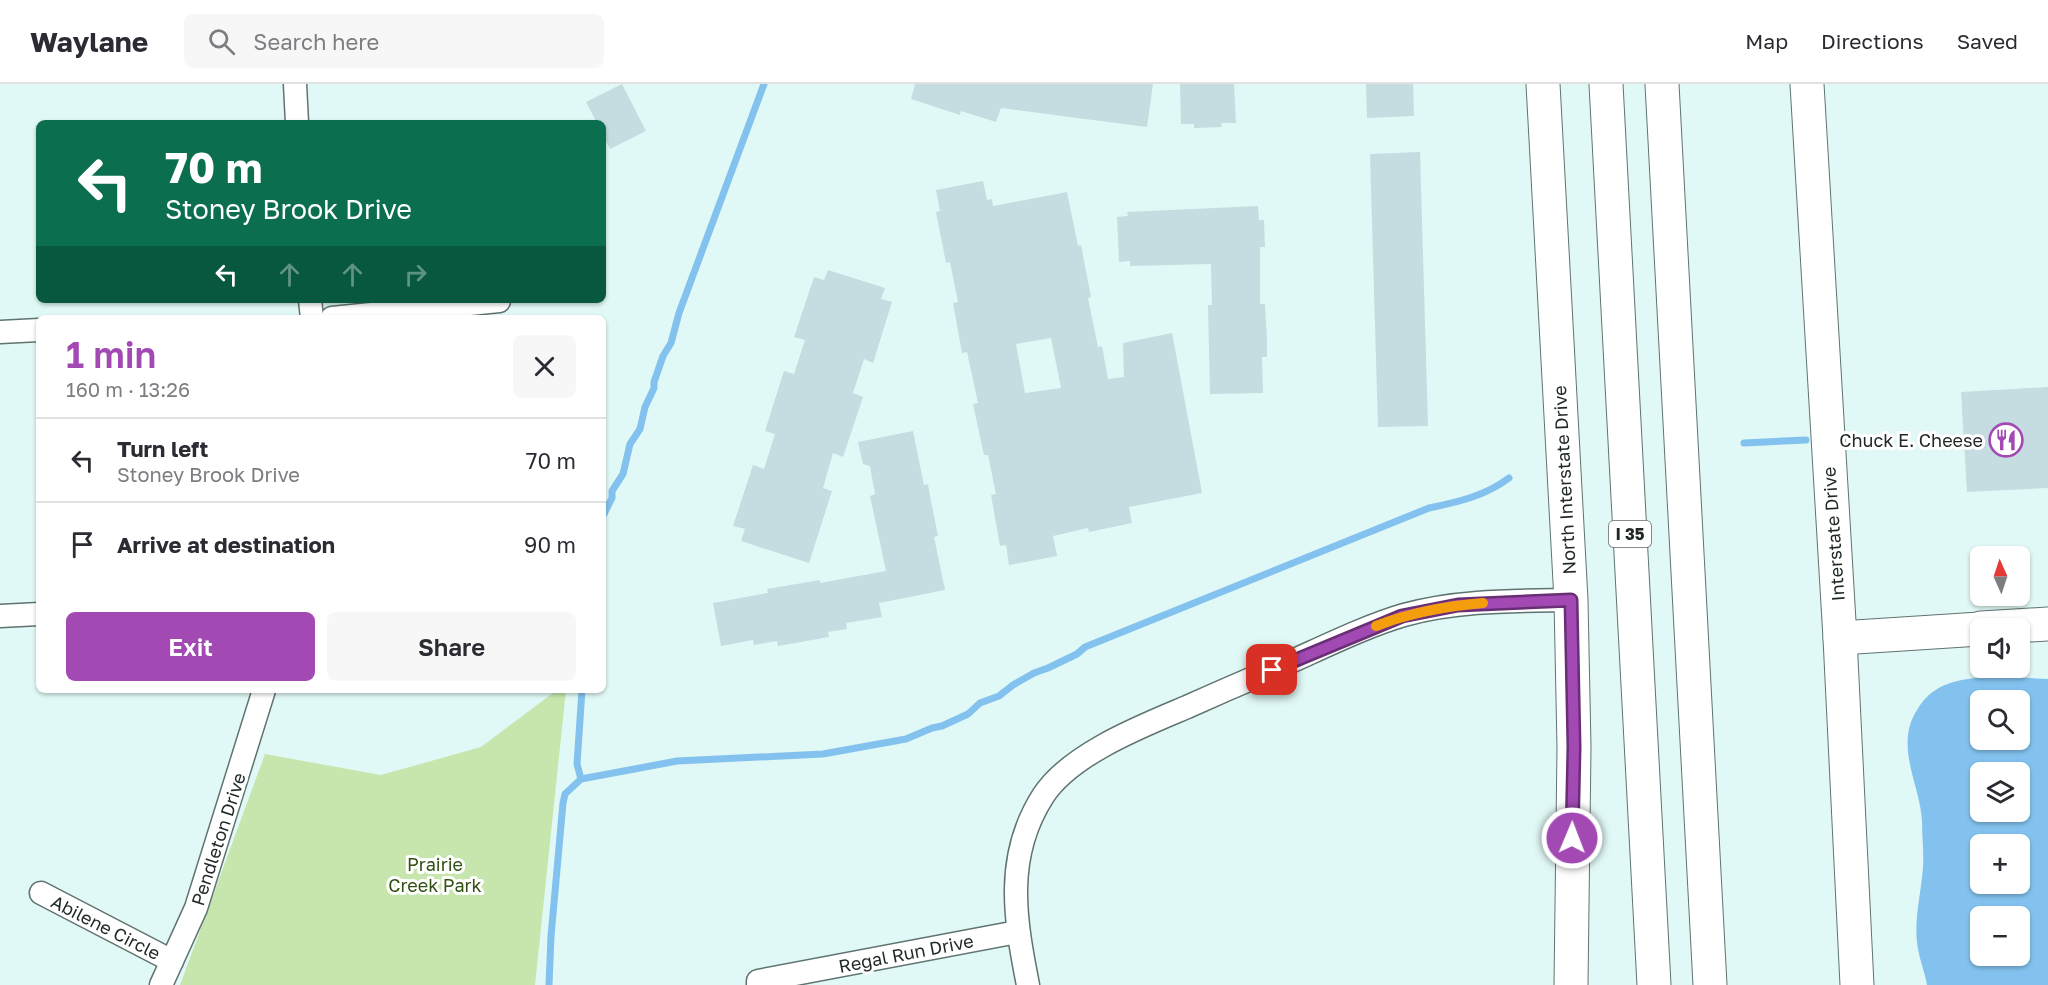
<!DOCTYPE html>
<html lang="en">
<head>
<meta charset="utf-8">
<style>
  :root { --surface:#fff; --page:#f7f7f7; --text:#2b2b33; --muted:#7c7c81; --line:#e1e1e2; --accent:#a249b4 }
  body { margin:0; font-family:"Golos Text",sans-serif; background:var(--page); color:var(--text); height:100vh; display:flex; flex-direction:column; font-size:22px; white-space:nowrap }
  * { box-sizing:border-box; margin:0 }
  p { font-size:20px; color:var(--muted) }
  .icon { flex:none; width:33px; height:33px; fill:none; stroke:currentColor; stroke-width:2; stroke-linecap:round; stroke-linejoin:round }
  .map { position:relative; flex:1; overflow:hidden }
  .sheet { position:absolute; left:36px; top:231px; width:570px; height:378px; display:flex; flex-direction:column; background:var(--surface); border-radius:9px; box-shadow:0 2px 4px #0004 }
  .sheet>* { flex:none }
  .hud { position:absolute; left:36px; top:36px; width:570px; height:183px; border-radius:9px; box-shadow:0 2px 4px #0004; background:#0b6e4f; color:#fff; overflow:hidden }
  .needle { width:39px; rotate:357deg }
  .tools { position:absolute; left:1970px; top:462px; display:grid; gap:12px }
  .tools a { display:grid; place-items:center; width:60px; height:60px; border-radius:9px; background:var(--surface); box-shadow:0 2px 4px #0004; font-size:30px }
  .pin { position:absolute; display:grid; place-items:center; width:51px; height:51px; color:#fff; margin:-26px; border-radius:12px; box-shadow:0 3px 9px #0006 }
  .me { position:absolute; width:66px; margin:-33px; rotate:1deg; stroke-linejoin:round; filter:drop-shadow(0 0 4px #0008) }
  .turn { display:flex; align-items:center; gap:21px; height:126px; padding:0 30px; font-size:27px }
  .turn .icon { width:78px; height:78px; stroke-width:2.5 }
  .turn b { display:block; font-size:42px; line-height:51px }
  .lanes { display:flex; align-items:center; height:57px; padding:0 30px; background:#0003; justify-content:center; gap:30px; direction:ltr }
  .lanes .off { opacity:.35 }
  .round { display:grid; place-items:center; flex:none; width:63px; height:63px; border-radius:9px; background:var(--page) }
  .overview { display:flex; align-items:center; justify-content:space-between; height:102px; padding:0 30px }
  h1 { font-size:36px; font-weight:600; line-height:45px; color:var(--accent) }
  .button { display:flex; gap:12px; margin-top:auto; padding:12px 30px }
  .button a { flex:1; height:69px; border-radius:9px; background:var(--accent); color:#fff; font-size:24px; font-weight:600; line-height:69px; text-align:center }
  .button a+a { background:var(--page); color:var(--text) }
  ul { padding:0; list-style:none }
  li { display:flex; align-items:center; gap:18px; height:84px; padding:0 30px; border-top:2px solid var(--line) }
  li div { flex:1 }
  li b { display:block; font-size:22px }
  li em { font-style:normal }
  header { display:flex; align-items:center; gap:36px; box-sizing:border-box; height:84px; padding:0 30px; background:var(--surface); border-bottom:2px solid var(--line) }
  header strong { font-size:28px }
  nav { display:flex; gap:33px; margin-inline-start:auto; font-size:21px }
  .search { width:420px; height:54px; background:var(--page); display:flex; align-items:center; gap:15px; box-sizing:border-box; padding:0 21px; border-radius:9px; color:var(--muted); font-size:22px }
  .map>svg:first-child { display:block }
  .green { fill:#c6e6ae }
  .water { fill:#83c2ee; fill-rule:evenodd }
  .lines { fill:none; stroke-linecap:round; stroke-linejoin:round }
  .stream { stroke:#83c2ee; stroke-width:7 }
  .building { fill:#c5dce1; fill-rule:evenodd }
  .street-casing { stroke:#5f7471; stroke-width:25 }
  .secondary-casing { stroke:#5f7471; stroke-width:35 }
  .highway-casing { stroke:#5f7471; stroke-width:35 }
  .street { stroke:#fff; stroke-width:22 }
  .secondary { stroke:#fff; stroke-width:33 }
  .highway { stroke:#fff; stroke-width:33 }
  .route-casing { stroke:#692f75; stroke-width:15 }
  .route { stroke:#a249b4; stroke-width:10 }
  .slow { stroke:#f59e0b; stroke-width:10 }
  .labels { text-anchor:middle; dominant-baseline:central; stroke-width:6; stroke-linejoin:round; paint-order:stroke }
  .shield { fill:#fff; stroke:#626868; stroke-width:1.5 }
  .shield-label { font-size:16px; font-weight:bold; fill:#1f2827 }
  .poi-label { font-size:18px; fill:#1f2827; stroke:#fff; text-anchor:end }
  .street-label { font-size:18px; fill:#1f2827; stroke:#fff }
  .park-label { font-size:18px; fill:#325011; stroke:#fff }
</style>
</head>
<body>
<header>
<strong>Waylane</strong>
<div class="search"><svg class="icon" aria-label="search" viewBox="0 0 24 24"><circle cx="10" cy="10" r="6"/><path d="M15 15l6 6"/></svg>Search here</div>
<nav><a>Map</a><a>Directions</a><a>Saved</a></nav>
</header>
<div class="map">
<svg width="2048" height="901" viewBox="0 0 2048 901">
  <rect width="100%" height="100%" fill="#e1f9f6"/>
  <polygon class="green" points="557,606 566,606 535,901 180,901 265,670 381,691 481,663"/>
  <path class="water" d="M1992,592L2048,595V901H1927C1925,889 1920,877 1918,865C1913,838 1921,811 1923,783C1924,769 1922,752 1922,737C1920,700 1894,662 1917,626C1935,596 1961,596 1992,592ZM1980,616H2019V656H1980ZM1980,688H2019V728H1980ZM2019,760V800H1980V760ZM2019,832V872H1980V832Z"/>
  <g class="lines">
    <g class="stream">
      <polyline points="1744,359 1806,356"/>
      <polyline points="603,432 612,414 612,407 623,390 630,360 640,345 645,323 654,304 654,298 663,272 671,259 679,229 764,0"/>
      <polyline points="581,695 577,680 582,606"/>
      <path d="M549,901L551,852L563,719L565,710L581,695L677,677L823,670L906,655L932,644L942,642L968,630L980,619L999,612L1013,601L1034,589L1048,584L1077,570L1085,563L1429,424C1458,418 1485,412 1509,394"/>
    </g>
  </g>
  <g class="building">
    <polygon points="622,0 646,47 610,65 603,51 603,39 597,39 586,18"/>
    <polygon points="915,0 1153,0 1147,43 1001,24 996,38 961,27 960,31 911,15"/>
    <polygon points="1180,0 1234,0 1236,39 1221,39 1222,43 1194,44 1194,40 1181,40"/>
    <polygon points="1366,0 1413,0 1414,32 1367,34"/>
    <polygon points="1420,68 1428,342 1378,343 1370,70"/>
    <path d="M983,97L987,116L992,115L993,122L1067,108L1078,162L1081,161L1091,213L1088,214L1098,263L1102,262L1108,295L1124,293L1123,259L1172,249L1202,409L1129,423L1132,439L1089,448L1088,444L1053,452L1057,472L1009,481L1006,461L1000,462L991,411L996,410L988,371H984L973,320L978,319L967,268L962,269L953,219L958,218L950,178L946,179L936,128L940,127L936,106ZM1051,254L1061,304L1025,309L1016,260Z"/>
    <polygon points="1258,122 1259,136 1264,136 1265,163 1260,163 1260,220 1265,220 1267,256 1267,273 1262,273 1263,309 1210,310 1208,221 1212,221 1211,180 1130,182 1130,177 1119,178 1117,133 1128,132 1127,128"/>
    <polygon points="828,186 885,204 881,215 892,218 873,279 864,275 853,309 863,313 843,373 833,369 823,404 832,407 809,479 741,457 745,445 733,442 753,381 764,385 775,350 765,347 784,287 794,290 805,256 794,253 814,193 824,196"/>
    <polygon points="2048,303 2048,404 1967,408 1961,308"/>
    <polygon points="913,347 924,401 928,400 931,417 938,452 934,453 945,506 879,519 882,533 846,539 847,545 828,548 829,553 778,562 777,557 754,561 753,556 721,562 713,519 768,509 767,505 820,496 820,499 886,487 870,412 875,410 870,382 863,380 858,358"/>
  </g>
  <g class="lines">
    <defs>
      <g id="street">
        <polyline points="295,0 297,39"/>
        <polyline points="310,216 312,234"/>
        <polyline points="332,234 499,217"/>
        <polyline points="0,248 39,246"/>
        <polyline points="0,532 39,530"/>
        <polyline points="41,809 172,877"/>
        <polyline points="161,901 196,824 264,606"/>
        <polyline points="758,901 758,897 1017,848"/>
        <path d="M1028,901C1015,835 1004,773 1043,712C1070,670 1142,642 1187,623C1218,609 1248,596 1279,583C1318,566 1363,543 1404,531C1458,516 1515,517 1571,516"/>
      </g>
      <g id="secondary">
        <polyline points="1543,0 1571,516 1574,663 1571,901"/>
        <polyline points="1807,0 1840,554 1857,901"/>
        <polyline points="1981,544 2048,540"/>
        <polyline points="1840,554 1980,545"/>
      </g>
      <g id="highway">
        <polyline points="1606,0 1654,901"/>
        <polyline points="1662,0 1710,901"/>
      </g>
    </defs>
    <use href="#street" class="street-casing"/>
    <use href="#secondary" class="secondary-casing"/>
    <use href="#highway" class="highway-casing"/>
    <use href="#street" class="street"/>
    <use href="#secondary" class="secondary"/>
    <use href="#highway" class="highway"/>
  </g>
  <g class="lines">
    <defs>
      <polyline id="route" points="1272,586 1402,532 1458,521 1571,516 1574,663 1572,754"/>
    </defs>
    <use href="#route" class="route-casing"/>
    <use href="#route" class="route"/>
    <path class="slow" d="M1376,542C1412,528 1446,522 1483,519"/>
  </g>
  <defs>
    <symbol id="restaurant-ring" viewBox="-11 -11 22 22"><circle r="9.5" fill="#fff" stroke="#a249b4" stroke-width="1.5"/><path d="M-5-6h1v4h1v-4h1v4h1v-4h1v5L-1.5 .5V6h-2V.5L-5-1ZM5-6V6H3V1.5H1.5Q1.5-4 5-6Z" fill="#a249b4"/></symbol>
  </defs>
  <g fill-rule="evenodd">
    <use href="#restaurant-ring" x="1987" y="337" width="38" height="38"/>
  </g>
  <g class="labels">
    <rect class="shield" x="1609" y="437" width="42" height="26" rx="4.5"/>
    <g class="shield-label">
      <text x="1630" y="450">I 35</text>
    </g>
    <g class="poi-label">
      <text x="1983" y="356">Chuck E. Cheese</text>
    </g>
    <g class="street-label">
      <text transform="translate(1564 396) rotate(-93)">North Interstate Drive</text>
      <text transform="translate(1833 450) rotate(-94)">Interstate Drive</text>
      <text transform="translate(218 755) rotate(-72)">Pendleton Drive</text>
      <text transform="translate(106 843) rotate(27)">Abilene Circle</text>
      <text transform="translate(906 869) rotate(-11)">Regal Run Drive</text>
    </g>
    <g class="park-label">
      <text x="435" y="780">Prairie<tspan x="435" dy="21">Creek Park</tspan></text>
    </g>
  </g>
</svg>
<div class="tools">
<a><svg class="needle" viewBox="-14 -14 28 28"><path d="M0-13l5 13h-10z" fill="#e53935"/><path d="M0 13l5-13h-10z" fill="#7c7c81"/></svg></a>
<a><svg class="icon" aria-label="sound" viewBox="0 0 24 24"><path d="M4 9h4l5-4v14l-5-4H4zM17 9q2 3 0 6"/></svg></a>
<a><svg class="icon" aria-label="search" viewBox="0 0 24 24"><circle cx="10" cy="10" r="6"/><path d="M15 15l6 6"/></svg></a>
<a><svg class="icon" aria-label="layers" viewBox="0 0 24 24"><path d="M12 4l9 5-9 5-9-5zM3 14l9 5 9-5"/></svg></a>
<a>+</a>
<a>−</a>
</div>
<div class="pin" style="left:1272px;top:586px;background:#d93025"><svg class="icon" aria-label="arrive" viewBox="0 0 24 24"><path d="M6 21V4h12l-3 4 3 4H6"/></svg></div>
<svg class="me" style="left:1572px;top:754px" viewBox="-20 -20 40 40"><circle r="17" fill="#a249b4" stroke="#fff" stroke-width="3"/><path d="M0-11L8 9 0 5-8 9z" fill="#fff"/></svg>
<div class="hud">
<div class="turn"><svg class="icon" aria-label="left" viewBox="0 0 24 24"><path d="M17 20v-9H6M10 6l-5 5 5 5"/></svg><div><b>70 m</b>Stoney Brook Drive</div></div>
<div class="lanes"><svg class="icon" aria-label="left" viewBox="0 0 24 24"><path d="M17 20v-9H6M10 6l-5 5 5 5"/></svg><svg class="icon off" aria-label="ahead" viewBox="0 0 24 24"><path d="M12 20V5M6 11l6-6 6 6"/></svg><svg class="icon off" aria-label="ahead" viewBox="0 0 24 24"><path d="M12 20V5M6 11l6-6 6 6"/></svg><svg class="icon off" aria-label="right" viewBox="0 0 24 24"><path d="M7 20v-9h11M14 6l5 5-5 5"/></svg></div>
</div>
<section class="sheet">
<div class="overview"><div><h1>1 min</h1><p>160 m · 13:26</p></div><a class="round"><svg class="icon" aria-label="close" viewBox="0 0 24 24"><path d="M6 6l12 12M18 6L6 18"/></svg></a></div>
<ul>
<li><svg class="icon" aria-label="left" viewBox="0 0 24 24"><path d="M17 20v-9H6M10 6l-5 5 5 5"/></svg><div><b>Turn left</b><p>Stoney Brook Drive</p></div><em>70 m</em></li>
<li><svg class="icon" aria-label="arrive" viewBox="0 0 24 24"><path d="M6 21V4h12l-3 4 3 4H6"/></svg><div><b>Arrive at destination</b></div><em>90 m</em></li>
</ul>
<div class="button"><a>Exit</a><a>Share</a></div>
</section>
</div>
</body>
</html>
